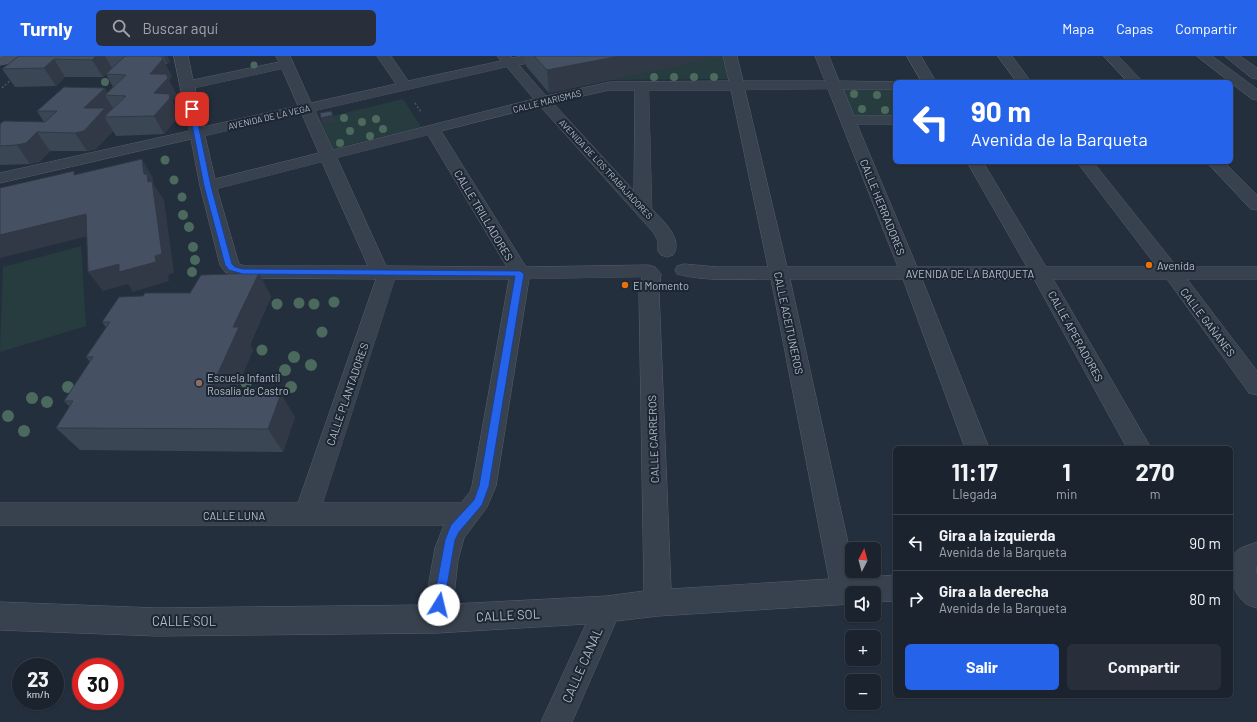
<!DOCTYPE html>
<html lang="es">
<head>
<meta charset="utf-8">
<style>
  :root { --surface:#1b232e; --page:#282f3a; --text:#f1f3f6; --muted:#a0a4aa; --line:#39404a; --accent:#2563eb }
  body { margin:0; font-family:Barlow,sans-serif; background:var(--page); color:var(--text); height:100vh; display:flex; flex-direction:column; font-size:15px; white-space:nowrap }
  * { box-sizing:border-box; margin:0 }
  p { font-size:13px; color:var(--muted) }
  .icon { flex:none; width:22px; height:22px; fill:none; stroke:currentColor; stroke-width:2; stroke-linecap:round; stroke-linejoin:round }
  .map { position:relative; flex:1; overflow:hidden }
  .side { position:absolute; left:893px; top:390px; width:340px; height:252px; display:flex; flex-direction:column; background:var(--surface); border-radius:6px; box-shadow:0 1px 3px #0004,0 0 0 1px var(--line) }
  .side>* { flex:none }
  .hud { position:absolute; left:893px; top:24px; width:340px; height:84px; border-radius:6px; box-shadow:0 1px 3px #0004,0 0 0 1px var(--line); background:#2563eb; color:#fff; overflow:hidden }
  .needle { width:26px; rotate:6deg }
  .buttons { position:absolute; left:845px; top:486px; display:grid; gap:8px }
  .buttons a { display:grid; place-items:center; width:36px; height:36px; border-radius:6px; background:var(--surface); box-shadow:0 1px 3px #0004,0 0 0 1px var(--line); font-size:20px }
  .speed { position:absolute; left:12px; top:602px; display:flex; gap:8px; font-size:20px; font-weight:700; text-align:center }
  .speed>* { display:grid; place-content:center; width:52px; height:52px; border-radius:50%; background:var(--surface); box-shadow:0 1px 3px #0004,0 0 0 1px var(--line); line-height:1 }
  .speed small { font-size:10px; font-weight:400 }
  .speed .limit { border:6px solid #d22; background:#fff; color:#111 }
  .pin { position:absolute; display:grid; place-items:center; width:34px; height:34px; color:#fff; margin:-17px; border-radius:8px; box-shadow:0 2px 6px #0006 }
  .me { position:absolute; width:44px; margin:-22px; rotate:9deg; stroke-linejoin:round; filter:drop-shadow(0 0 3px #0008) }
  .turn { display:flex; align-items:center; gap:14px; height:84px; padding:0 12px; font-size:18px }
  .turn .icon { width:52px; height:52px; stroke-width:2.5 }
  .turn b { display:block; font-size:28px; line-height:34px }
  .eta { display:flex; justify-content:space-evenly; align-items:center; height:68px; text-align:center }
  .eta b { font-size:24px; font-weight:700; line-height:28px }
  .button { display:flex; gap:8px; margin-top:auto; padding:8px 12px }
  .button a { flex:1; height:46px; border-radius:6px; background:var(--accent); color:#fff; font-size:16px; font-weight:700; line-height:46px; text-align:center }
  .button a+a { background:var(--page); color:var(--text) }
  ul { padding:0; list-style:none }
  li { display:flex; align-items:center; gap:12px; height:56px; padding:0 12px; border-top:1px solid var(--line) }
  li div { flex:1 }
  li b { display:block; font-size:15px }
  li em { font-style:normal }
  header { display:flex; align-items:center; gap:24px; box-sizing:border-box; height:56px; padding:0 20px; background:var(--accent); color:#fff }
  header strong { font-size:19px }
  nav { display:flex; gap:22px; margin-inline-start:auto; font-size:14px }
  .search { width:280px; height:36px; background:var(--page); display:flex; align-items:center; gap:10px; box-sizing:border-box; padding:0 14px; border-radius:6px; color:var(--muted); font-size:15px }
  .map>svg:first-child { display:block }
  .green { fill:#263c3f }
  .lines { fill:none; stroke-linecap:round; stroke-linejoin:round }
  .minor-casing { stroke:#565f6c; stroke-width:1 }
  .secondary-casing { stroke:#565f6c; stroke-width:1 }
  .path { stroke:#44595c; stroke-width:1.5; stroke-dasharray:2 2; stroke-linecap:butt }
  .minor { fill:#38414e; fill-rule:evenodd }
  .secondary { fill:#465061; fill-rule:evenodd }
  .tree { fill:#4b6a5d }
  .wall { fill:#3b4654 }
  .shaded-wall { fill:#303945 }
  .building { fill:#455162; stroke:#303945 }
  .route { fill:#2563eb; stroke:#184099 }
  .food-dot { fill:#e8710a; stroke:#1d2633; stroke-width:1.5 }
  .education-dot { fill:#8d6e63; stroke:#1d2633; stroke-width:1.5 }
  .labels { text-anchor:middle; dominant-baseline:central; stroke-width:4; stroke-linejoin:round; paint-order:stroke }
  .far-street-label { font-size:9px; fill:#b4bcc9; stroke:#1d2633 }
  .street-label { font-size:11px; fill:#b4bcc9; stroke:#1d2633 }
  .poi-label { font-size:11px; fill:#b4bcc9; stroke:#1d2633; text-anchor:start }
  .near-street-label { font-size:13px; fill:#b4bcc9; stroke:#1d2633 }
</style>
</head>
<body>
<header>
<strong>Turnly</strong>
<div class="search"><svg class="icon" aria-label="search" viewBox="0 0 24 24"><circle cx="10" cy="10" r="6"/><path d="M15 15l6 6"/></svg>Buscar aquí</div>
<nav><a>Mapa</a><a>Capas</a><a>Compartir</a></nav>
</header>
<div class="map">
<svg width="1257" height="666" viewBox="0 0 1257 666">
  <rect width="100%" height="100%" fill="#242f3e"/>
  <g class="green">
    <polygon points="723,0 728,23 611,24"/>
    <polygon points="841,32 895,32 895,61 853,61"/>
    <polygon points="403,43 421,71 333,93 320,63"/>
    <polygon points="81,190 86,270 0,296 3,211"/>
  </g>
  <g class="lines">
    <defs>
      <g id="minor">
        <path d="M174,0H188L193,24L279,6L276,0H290L311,47L396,28L377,0H391L408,25L501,5L497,0H511L513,2L521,0H546L544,3L519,9L546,40L610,26L729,25L723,0H737L743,25H825L815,0H829L839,25L900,26H895V33H843L854,60H895V68H857L917,211H1027L967,106H983L1046,211H1157L1077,106H1093L1177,211H1257V223H1187L1257,315V339L1249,337L1167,223H1053L1151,392H1127L1034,223H922L989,392H965L903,223H790L852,505V515H854L856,522L895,519V545L874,546V537H852V548L658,560L616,565L572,666H541L586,568L437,577L157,580L0,574V546L157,552L425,549L435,492L444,469H0V447H298L376,223L243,222L225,216L220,209L200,130L191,83L0,127V117L189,75ZM507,11L534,43L333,94L315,55ZM282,13L298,50L203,71L195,32ZM828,33L898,211H787L745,34ZM610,34H635L634,135L553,47ZM649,34H731L768,211H717L684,208L677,210L675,214L677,218C707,226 740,223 771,223L829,523L671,533L659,236L661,218L655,211L648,209L526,211L441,75L540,50L653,176L658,185V195L661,199L667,201L673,199C684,183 662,164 652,153ZM302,58L319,97L215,123L205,80ZM428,79L507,211L386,210L337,102ZM322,106L368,210H245L239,208L217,133ZM642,221L639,236L644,535L607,540L453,548L458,504L464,482L487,451L496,430L529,223ZM395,223H509L472,430L470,436L461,447H323Z"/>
        <polygon points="907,0 921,0 936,26 922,26"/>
        <polygon points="998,0 1012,0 1031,26 1017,26"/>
        <polygon points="1104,0 1118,0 1143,26 1128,26"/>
        <polygon points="1197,0 1212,0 1257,33 1257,44 1252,43"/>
        <polygon points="1225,0 1240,0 1257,12 1257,23 1252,22"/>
        <polygon points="1207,106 1224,106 1257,139 1257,154 1251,153"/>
        <path d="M1257,486V511L1256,512L1257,519V552C1254,551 1251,550 1248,549C1233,540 1225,512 1235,497C1239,491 1250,489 1257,486Z"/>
      </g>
      <polygon id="secondary" points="5,0 34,0 32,3 0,9 0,1"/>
    </defs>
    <use href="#minor" class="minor-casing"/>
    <use href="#secondary" class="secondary-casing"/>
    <g class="path">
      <polyline points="2,32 13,22"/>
      <polyline points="415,47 421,56"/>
    </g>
    <use href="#minor" class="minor"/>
    <use href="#secondary" class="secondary"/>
  </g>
  <g class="tree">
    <circle cx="254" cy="9" r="3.5"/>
    <circle cx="654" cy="21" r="4"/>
    <circle cx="674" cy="21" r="4"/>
    <circle cx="694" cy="21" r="4"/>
    <circle cx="714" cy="21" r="4"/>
    <circle cx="105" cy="26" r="4"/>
    <circle cx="854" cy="38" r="4"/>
    <circle cx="877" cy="39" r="4"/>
    <circle cx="862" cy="53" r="4"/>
    <circle cx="885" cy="54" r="4"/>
    <circle cx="344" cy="62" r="4"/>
    <circle cx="376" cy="63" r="4"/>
    <circle cx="362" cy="66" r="4"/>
    <circle cx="383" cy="73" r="4"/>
    <circle cx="350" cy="75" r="4"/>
    <circle cx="370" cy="80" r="4"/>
    <circle cx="340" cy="87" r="4"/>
    <circle cx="165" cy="104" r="4.5"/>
    <circle cx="174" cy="124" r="4.5"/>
    <circle cx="182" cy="141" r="4.5"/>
    <circle cx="183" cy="159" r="5"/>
    <circle cx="189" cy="171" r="5"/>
    <circle cx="193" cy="191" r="5"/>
    <circle cx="195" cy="204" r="5"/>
    <circle cx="192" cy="216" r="5"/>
    <circle cx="334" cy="246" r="5.5"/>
    <circle cx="299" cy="247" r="5.5"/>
    <circle cx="277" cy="248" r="5.5"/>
    <circle cx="314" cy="248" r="5.5"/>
    <circle cx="322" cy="276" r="5.5"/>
    <circle cx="262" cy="294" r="5.5"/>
    <circle cx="294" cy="301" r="6"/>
    <circle cx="311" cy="309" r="6"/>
    <circle cx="285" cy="314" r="6"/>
    <circle cx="246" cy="326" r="6"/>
    <circle cx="68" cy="331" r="6"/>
    <circle cx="291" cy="331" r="6"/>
    <circle cx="256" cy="338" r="6"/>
    <circle cx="32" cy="342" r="6"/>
    <circle cx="47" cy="346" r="6"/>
    <circle cx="8" cy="360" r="6"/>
    <circle cx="24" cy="375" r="6"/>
  </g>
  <g class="wall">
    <polygon points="19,0 167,0 170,5 167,8 165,8 172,21 169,24 177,40 172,45 178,56 179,60 164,78 116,80 113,75 96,93 87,95 50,95 39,106 30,108 0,109 0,68 44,66 37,55 105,32 107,37 113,31 106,18 103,21 65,21 56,30 15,31 2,13"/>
    <polygon points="525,0 723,0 549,37 526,10"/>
    <polygon points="259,217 271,241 250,289 253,294 234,339 295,361 283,396 80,394 56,372 70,351 64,345 90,306 86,301 106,271 102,266 143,240 190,237"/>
  </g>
  <g class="shaded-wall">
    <polygon points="96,0 105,0 112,12 103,21 92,4"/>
    <polygon points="163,0 167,0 170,5 167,8"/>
    <polygon points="620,0 723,0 549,37 547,14"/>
    <polygon points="54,3 65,21 56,30 44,12"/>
    <polygon points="163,3 172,21 169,24 177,40 172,45 178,56 179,60 164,78 154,60 154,37 150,18"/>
    <polygon points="105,32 109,39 105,39 113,52 104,61 113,75 96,93 87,95 75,77 84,52"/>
    <polygon points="333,59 335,66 324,68 321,62"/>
    <polygon points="37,76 50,95 39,106 30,108 17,89"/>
    <polygon points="142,103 153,122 154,129 164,144 174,217 168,219 169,225 133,236 128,228 103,235 88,216 148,126 144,118"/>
    <polygon points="86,158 100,177 0,202 0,179"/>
    <polygon points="259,217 271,241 250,289 253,294 224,362 208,339 233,271"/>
    <polygon points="281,338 295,361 283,396 268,373"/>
  </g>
  <g class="building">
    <polygon points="19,0 96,0 92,4 54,3 44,12 2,13"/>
    <polygon points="125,0 161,0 163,3 150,18 166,18 168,22 154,37 169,38 170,42 154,60 104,61 126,40 105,39 126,19 106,18"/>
    <polygon points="534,0 620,0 547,14"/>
    <polygon points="64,31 105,32 84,52 105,52 84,75 75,77 37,76 26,87 17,89 0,90 0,68 4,65 45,66 57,55 37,55"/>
    <polygon points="331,55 333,59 321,62 320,57"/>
    <polygon points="142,103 144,118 147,118 148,126 152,125 162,198 155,200 156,206 119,216 119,208 88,216 86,158 0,179 0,132 74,115 74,119"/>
    <polygon points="259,217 233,271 239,271 208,339 281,338 268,373 56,372 73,345 64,345 93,301 86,301 110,266 102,266 119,241 143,240 145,237 190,237 201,219"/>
  </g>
  <polygon class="route" points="192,51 195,53 211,130 232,208 235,211 243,213 520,215 524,218 489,430 482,449 459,476 455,484 443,553 439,555 435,553 433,549 445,484 451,469 474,444 479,430 515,220 243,218 229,214 225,209 204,130 189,53"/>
  <g class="food-dot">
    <circle cx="1149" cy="209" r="4"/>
    <circle cx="625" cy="229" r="4"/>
  </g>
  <circle class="education-dot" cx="199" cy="327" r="4"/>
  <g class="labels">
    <g class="far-street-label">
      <text transform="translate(547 45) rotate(-14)">CALLE MARISMAS</text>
      <text transform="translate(269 61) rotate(-13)">AVENIDA DE LA VEGA</text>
      <text transform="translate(606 113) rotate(47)">AVENIDA DE LOS TRABAJADORES</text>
    </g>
    <g class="street-label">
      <text transform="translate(883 151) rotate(68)">CALLE HERRADORES</text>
      <text transform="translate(484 159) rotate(59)">CALLE TRILLADORES</text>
      <text x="970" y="217">AVENIDA DE LA BARQUETA</text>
      <text transform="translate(1208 266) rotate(53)">CALLE GAÑANES</text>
      <text transform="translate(789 267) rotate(78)">CALLE ACEITUNEROS</text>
      <text transform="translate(1076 280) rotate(61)">CALLE APERADORES</text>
      <text transform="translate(347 338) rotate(-71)">CALLE PLANTADORES</text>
      <text transform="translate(653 383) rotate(-92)">CALLE CARREROS</text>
      <text x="234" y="459">CALLE LUNA</text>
    </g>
    <g class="poi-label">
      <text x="1157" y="209">Avenida</text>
      <text x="633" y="229">El Momento</text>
      <text x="207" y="321">Escuela Infantil<tspan x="207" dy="13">Rosalía de Castro</tspan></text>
    </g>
    <g class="near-street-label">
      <text transform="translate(508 559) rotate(-3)">CALLE SOL</text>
      <text x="184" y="565">CALLE SOL</text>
      <text transform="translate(582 609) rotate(-66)">CALLE CANAL</text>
    </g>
  </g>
</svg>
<div class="buttons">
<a><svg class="needle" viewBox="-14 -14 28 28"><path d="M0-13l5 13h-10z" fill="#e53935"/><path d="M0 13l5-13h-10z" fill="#a0a4aa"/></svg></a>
<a><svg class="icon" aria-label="sound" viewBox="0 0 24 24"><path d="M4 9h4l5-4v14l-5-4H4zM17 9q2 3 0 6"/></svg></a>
<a>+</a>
<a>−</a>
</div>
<div class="speed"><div>23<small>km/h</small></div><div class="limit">30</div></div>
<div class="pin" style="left:192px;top:53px;background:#d93025"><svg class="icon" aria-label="arrive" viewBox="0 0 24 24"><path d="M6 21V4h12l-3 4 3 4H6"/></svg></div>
<svg class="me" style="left:439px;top:549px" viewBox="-20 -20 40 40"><circle r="19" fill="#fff"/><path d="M0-13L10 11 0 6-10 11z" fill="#2563eb"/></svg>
<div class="hud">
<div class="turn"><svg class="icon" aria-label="left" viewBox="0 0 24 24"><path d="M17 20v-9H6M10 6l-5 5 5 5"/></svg><div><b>90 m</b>Avenida de la Barqueta</div></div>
</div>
<section class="side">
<div class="eta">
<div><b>11:17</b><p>Llegada</p></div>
<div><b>1</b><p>min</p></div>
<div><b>270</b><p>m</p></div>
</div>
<ul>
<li><svg class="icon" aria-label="left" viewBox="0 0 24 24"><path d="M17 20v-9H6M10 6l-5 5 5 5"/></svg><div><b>Gira a la izquierda</b><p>Avenida de la Barqueta</p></div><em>90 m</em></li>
<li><svg class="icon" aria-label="right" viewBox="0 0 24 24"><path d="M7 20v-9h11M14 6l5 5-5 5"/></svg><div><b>Gira a la derecha</b><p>Avenida de la Barqueta</p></div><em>80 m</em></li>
</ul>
<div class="button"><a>Salir</a><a>Compartir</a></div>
</section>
</div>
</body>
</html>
